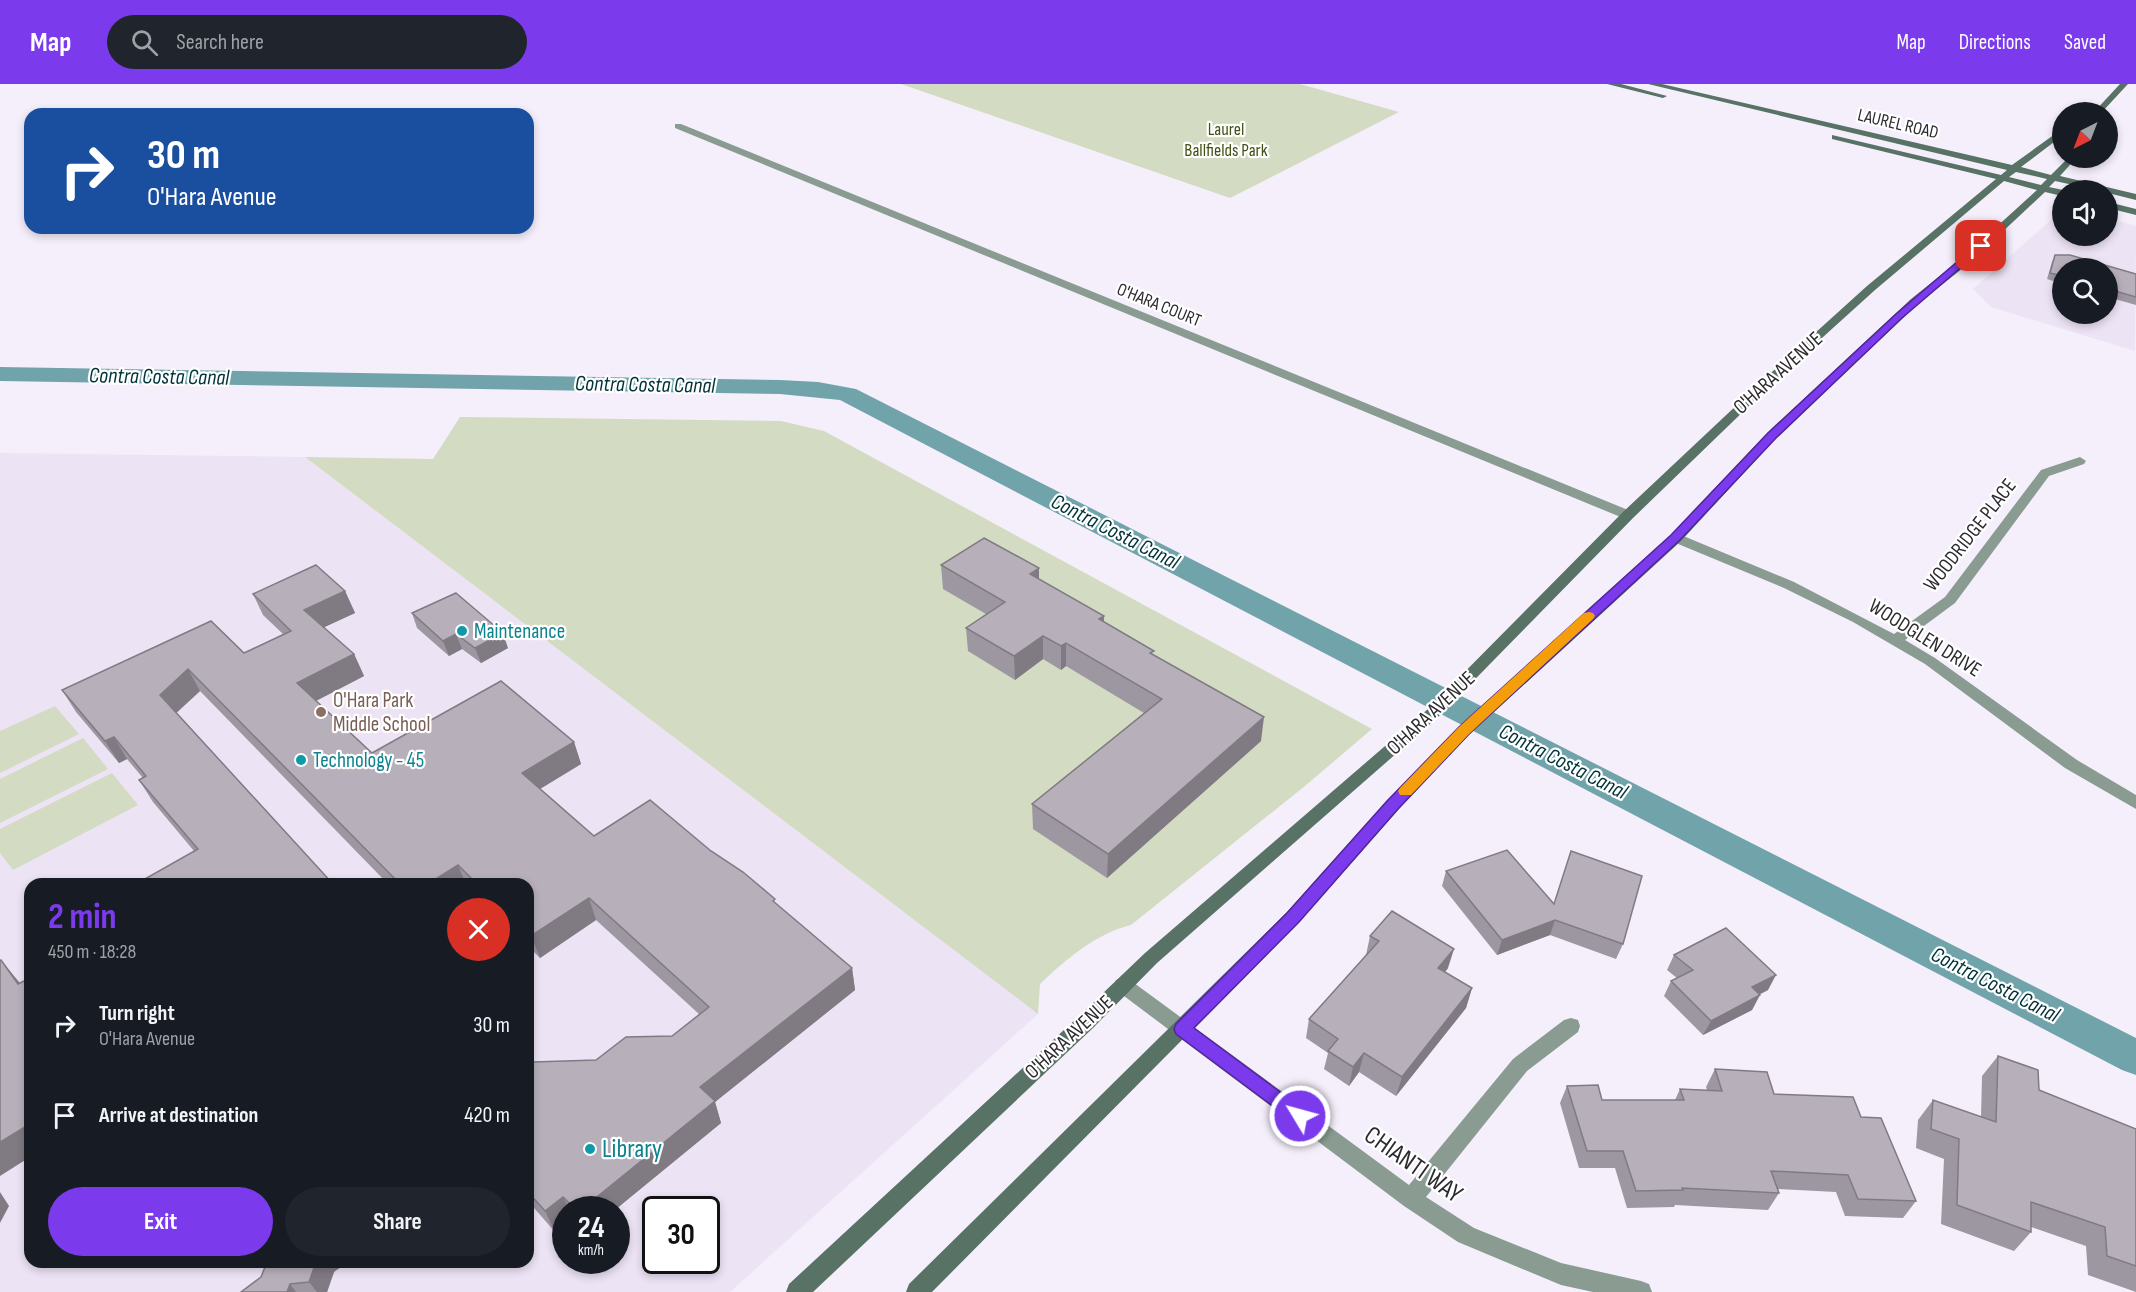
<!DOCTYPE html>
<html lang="en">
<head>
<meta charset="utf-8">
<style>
  :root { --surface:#171b24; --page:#20242c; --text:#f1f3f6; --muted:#9ea1a6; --accent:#7c3aed }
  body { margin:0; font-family:"Sofia Sans Condensed",sans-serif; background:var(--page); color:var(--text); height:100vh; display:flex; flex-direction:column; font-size:22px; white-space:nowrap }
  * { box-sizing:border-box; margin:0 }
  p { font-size:20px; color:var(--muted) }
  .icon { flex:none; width:33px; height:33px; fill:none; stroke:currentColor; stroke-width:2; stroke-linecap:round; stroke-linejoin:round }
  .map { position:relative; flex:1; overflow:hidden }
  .sheet { position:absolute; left:24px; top:794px; width:510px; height:390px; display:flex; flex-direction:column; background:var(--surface); border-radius:18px; box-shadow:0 3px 9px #0003 }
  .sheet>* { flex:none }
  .guide { position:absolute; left:24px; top:24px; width:510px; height:126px; border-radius:18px; box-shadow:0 3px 9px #0003; background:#1a4fa0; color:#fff; overflow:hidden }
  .needle { width:39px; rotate:222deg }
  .fabs { position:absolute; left:2052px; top:18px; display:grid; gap:12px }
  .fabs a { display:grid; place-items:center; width:66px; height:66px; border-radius:50%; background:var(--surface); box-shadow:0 3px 9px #0003; font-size:30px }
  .speed { position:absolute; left:552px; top:1112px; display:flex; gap:12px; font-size:30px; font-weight:700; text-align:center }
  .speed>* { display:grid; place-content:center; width:78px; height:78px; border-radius:50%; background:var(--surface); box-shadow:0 3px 9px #0003; line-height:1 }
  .speed small { font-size:15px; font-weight:400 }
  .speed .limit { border:3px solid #111; border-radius:9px; background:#fff; color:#111 }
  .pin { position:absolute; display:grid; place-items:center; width:51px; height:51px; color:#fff; margin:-26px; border-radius:12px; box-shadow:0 3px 9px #0006 }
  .me { position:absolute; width:66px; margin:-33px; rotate:307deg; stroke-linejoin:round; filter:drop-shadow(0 0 4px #0008) }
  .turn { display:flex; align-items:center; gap:21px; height:126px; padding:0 24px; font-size:27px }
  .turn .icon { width:78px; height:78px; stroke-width:2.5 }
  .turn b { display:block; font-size:42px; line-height:51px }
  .round { display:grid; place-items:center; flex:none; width:63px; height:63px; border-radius:32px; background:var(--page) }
  .overview { display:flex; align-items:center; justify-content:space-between; height:102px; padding:0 24px }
  h1 { font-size:36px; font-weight:700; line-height:45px; color:var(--accent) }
  .primary-button { display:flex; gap:12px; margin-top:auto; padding:12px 24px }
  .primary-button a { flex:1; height:69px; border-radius:36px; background:var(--accent); color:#fff; font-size:24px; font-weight:700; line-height:69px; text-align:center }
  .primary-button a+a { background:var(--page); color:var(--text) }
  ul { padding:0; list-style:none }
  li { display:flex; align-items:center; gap:18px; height:90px; padding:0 24px }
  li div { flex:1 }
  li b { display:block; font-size:22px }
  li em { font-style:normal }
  header { display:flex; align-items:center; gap:36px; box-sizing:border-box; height:84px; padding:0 30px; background:var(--accent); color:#fff }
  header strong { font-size:28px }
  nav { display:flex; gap:33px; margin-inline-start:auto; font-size:21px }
  .search { width:420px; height:54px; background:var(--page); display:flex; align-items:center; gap:15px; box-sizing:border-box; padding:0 21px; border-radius:33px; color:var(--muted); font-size:22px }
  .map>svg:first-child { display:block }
  .built { fill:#ece3f5; fill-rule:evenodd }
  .green { fill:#d3dcc2 }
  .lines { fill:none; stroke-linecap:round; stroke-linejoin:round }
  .canal { fill:#71a4aa; fill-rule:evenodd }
  .minor { fill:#8a9c92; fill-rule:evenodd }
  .secondary { fill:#587265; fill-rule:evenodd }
  .wall { fill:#9d97a1 }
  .shaded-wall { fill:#807b83 }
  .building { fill:#b7b0bb; stroke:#807b83; stroke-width:1.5 }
  .route { fill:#7c3aed; stroke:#51269a; stroke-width:1.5 }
  .slow { fill:#f59e0b }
  .culture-dot { fill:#0f9aa8; stroke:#fff; stroke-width:2 }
  .education-dot { fill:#8d6e63; stroke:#fff; stroke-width:2 }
  .labels { text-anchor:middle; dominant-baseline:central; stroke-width:4.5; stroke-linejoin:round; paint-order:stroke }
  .far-street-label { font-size:18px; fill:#2d2b2f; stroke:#fff }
  .far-park-label { font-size:18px; fill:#425116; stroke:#fff }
  .street-label { font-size:21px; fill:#2d2b2f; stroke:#fff }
  .culture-label { font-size:21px; fill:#0d838f; stroke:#fff; text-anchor:start }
  .education-label { font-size:21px; fill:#785e54; stroke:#fff; text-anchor:start }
  .water-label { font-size:22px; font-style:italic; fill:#003338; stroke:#fff }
  .near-culture-label { font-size:26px; fill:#0d838f; stroke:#fff; text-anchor:start }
  .near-street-label { font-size:26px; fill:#2d2b2f; stroke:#fff }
</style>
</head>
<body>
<header>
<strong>Map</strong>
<div class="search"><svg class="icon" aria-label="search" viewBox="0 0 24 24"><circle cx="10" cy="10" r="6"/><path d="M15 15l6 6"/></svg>Search here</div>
<nav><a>Map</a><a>Directions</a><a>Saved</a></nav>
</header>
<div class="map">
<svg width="2136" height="1208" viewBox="0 0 2136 1208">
  <rect width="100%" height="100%" fill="#f5effb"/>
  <g class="built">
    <path d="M2062,126V152H2108V134L2136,142L2135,267L1991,223L1973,205ZM2062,184H2108V230H2062Z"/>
    <path d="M0,369L305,373L1038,930L730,1208H0ZM30,800H528V1178H30ZM566,1125H616V1176H566ZM656,1125H706V1176H656Z"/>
  </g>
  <g class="green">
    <polygon points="901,0 1300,0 1399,28 1230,114"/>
    <path d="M460,333L781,337L824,347L1372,645L1305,702L1131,841C1097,849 1065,876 1040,900L1038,930L305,373L433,375Z"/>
    <polygon points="55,622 79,650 0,689 0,647"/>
    <polygon points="83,654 108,685 0,739 0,695"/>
    <polygon points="112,689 138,721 13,786 0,769 0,745"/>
  </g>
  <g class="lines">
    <polygon class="canal" points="0,283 780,296 818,298 856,305 2136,954 2136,991 2122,986 840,316 780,310 0,297"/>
    <g class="minor">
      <polygon points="675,40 681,40 1633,428 1634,431 1633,434 1623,434 675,44"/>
      <polygon points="2080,373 2086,377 2084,380 2049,392 1955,519 1905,556 1935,574 2077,676 2136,711 2136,725 2065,684 1925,580 1853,538 1784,504 1671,457 1669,454 1676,450 1681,451 1794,498 1894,550 1945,513 2041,386"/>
      <polygon points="1123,893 1130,896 1409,1101 1513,975 1564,936 1571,934 1578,936 1580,942 1578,948 1527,987 1426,1113 1474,1144 1561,1179 1641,1197 1649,1200 1652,1208 1593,1208 1561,1201 1458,1158 1404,1122 1116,906 1114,901 1116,896"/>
    </g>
    <g class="secondary">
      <polygon points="1607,0 1621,0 1667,12 1663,14"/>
      <path d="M1648,0H1662L2012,81L2062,45V52L2021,83L2051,91L2068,74H2076L2060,92L2136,110V116L2108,109V106H2096L2055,97L2049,103L2063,106L2062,112L2045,108L1968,180L1919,219L1776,354L1681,457L1469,651L1399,725L1299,838L932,1208H906L909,1200L1287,828L1387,717L1459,643L1671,451L1768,348L1911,215L1960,176L2037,106L2004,97L1875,206L1781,291L1633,434L1438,633L1157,879L1093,944L813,1208H786L789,1200L1079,932L1145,869L1428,625L1623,428L1773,287L1867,202L1996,95L1832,55V51L2001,91L2007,86ZM2016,88L2047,95L2041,101L2009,93Z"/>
      <polygon points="2120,0 2128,0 2102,28 2094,28"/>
      <polygon points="2108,118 2136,125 2136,131 2108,124"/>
    </g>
  </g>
  <g class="wall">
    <polygon points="2055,171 2136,190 2136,221 2108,213 2108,184 2062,184 2062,200 2047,195 2052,178"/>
    <polygon points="941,481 1039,484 1039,495 1104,532 1104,538 1154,571 1261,657 1107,794 1033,745 1032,720 1144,629 1066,582 1061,586 1043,575 1015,596 968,567 966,544 986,530 943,505"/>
    <polygon points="345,507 355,529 324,543 354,570 364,592 316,617 372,669 574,658 581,680 540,705 594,752 776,821 852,884 855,906 715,1018 721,1039 616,1125 566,1125 555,1148 528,1117 528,982 596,976 672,952 699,930 596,836 540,874 528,862 528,800 388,800 200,607 176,629 333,800 194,767 153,718 139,696 143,694 127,675 119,679 76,628 62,606 244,569 283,550 263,531 253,510"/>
    <polygon points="412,529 508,564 481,579 462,565 449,572 417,544"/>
    <polygon points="1446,787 1553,820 1623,860 1616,875 1550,851 1497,871 1442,802"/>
    <polygon points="1370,852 1448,884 1445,888 1472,904 1466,924 1396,1012 1359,988 1349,1002 1324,985 1328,969 1306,954 1309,935 1366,871"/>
    <polygon points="1674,871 1768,906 1760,910 1752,926 1703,951 1664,912 1671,897 1677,894 1667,886"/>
    <polygon points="1998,972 2039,1006 2136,1045 2136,1208 2088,1191 2086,1162 2031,1143 2031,1148 2014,1167 1941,1140 1944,1075 1916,1064 1918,1036 1933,1016 1981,1033 1982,992"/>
    <polygon points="1715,985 1774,1010 1861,1033 1916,1117 1903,1134 1845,1132 1836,1108 1777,1105 1779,1109 1768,1126 1675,1121 1674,1123 1627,1124 1615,1084 1579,1084 1560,1019 1567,1002 1602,1016 1675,1016 1680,1005 1707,1006 1706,1003"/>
    <polygon points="334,1188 327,1208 241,1208 261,1193"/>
  </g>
  <g class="shaded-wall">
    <polygon points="1039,484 1039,508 1030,490"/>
    <polygon points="345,507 355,529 314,548 304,526"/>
    <polygon points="1104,532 1103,555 1099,535"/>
    <polygon points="503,549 508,564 481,579 475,564"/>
    <polygon points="456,550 462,565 449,572 443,557"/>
    <polygon points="1043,552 1043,575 1015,596 1014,572"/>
    <polygon points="1066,559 1066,582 1061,586 1061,562"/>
    <polygon points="354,570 364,592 308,621 297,599"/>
    <polygon points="188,585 200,607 172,633 160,611"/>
    <polygon points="1264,633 1261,657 1107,794 1108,770"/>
    <polygon points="114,653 127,675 119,679 105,657"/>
    <polygon points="574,658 581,680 530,711 522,689"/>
    <polygon points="458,781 466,800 428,800"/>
    <polygon points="589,814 596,836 540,874 531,852"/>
    <polygon points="1555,836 1550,851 1497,871 1502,856"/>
    <polygon points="1454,865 1448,884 1433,903 1438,884"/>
    <polygon points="1,876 19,898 30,914 18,900"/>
    <polygon points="852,884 855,906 715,1018 721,1039 616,1125 582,1125 700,1003"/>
    <polygon points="1776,891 1768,906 1745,918 1752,903"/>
    <polygon points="1472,904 1466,924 1396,1012 1402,993"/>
    <polygon points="1760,911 1752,926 1703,951 1711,937"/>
    <polygon points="1364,969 1359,988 1349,1002 1353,983"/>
    <polygon points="30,1040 30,1073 0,1092 0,1058"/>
    <polygon points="0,1108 9,1122 0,1139"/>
    <polygon points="563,1113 569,1125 566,1125 566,1139 555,1148 545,1127"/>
    <polygon points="316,1178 348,1178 334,1188 327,1208 317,1208 309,1198"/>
    <polygon points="290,1200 296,1208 287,1208"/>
  </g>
  <g class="building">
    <polygon points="2055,171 2070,171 2136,190 2136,213 2108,205 2108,184 2062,184 2062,192 2050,189"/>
    <polygon points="984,454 1039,484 1030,490 1104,532 1099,535 1154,567 1150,569 1264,633 1108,770 1032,720 1162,615 1066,559 1061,562 1043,552 1014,572 966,544 1005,518 941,481"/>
    <polygon points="316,481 345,507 304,526 354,570 297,599 372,669 501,597 574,658 522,689 594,752 650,716 711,767 743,788 775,815 773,817 852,884 700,1003 715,1017 582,1125 575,1125 563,1113 545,1127 528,1108 528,982 533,978 596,976 626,953 672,952 709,923 589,814 531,852 528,849 528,800 477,800 458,781 428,800 400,800 188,585 160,611 333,800 136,800 198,765 139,696 146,692 114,653 105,657 62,606 211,537 244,569 291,547 253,510"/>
    <polygon points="456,509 503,549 475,564 456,550 443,557 412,529"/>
    <polygon points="1507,766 1554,820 1571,767 1642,792 1623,860 1555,836 1502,856 1446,787"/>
    <polygon points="1392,827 1454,865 1438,884 1472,904 1402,993 1364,969 1353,983 1328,967 1338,955 1309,935 1379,857 1370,852"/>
    <polygon points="1726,844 1776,891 1752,903 1760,911 1711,937 1671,897 1693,886 1674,871"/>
    <polygon points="1,876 18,900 30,894 30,1040 0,1058 0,877"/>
    <polygon points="1998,972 2038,986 2039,1006 2136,1045 2136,1182 2107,1172 2105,1143 2031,1118 2031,1148 1957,1121 1959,1055 1931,1045 1933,1016 1996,1038"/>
    <polygon points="1715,985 1767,988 1774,1010 1853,1013 1861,1033 1881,1034 1916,1117 1858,1115 1848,1091 1771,1087 1779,1109 1682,1104 1683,1106 1636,1107 1623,1067 1587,1067 1567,1002 1598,1001 1602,1016 1684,1016 1680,1005 1722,1007"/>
    <polygon points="267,1178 316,1178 309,1198 290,1200 287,1208 241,1208 261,1193"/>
  </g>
  <polygon class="route" points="1978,160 1986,162 1902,234 1776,354 1680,456 1469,650 1398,725 1299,838 1194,944 1306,1027 1309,1032 1306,1038 1300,1041 1294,1038 1176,950 1174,945 1176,940 1287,829 1387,717 1459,643 1671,451 1768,349 1896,230"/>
  <polygon class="slow" points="1589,528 1593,529 1595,532 1593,535 1469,650 1411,711 1400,711 1398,707 1400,704 1459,643 1584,529"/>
  <g class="culture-dot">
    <circle cx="462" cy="547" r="6"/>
    <circle cx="301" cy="676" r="6"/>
    <circle cx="590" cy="1065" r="6"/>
  </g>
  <circle class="education-dot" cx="321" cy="628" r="6"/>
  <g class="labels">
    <g class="far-street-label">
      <text transform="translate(1898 40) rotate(13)">LAUREL ROAD</text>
      <text transform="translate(1159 221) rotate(22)">O'HARA COURT</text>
    </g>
    <g class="far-park-label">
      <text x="1226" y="45">Laurel<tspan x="1226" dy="21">Ballfields Park</tspan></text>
    </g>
    <g class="street-label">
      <text transform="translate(1778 289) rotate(-42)">O'HARA AVENUE</text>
      <text transform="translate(1970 451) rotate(-52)">WOODRIDGE PLACE</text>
      <text transform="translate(1925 554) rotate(32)">WOODGLEN DRIVE</text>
      <text transform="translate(1431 629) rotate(-43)">O'HARA AVENUE</text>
      <text transform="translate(1069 953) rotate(-43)">O'HARA AVENUE</text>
    </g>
    <g class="culture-label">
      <text x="474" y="547">Maintenance</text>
      <text x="313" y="676">Technology - 45</text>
    </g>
    <g class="education-label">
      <text x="333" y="616">O'Hara Park<tspan x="333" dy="24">Middle School</tspan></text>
    </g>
    <g class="water-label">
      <text transform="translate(159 293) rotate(1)">Contra Costa Canal</text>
      <text transform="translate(645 301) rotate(1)">Contra Costa Canal</text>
      <text transform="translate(1115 448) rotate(27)">Contra Costa Canal</text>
      <text transform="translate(1563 678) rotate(27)">Contra Costa Canal</text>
      <text transform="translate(1995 901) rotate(27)">Contra Costa Canal</text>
    </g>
    <g class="near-culture-label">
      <text x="602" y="1065">Library</text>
    </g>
    <g class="near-street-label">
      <text transform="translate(1413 1081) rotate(35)">CHIANTI WAY</text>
    </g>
  </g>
</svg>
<div class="fabs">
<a><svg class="needle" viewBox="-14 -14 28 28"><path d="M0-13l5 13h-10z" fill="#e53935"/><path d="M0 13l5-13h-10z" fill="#9ea1a6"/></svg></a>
<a><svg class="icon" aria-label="sound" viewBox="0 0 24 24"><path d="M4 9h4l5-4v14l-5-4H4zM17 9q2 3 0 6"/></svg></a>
<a><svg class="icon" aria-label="search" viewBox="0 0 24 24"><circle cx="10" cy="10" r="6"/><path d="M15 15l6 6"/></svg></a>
</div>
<div class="speed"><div>24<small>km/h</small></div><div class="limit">30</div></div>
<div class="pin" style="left:1981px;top:162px;background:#d93025"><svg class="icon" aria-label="arrive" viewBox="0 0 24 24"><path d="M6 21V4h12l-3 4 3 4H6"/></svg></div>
<svg class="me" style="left:1300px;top:1032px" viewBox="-20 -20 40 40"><circle r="17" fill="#7c3aed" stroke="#fff" stroke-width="3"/><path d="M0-11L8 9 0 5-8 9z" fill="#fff"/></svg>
<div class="guide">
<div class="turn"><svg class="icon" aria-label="right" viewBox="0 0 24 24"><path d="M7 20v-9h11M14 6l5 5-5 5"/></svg><div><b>30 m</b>O'Hara Avenue</div></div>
</div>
<section class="sheet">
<div class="overview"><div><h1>2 min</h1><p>450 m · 18:28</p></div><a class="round" style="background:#d93025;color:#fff"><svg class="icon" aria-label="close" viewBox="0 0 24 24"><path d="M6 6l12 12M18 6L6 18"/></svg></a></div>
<ul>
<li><svg class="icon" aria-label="right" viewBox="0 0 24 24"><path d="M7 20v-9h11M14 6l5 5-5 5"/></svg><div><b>Turn right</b><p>O'Hara Avenue</p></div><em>30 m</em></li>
<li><svg class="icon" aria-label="arrive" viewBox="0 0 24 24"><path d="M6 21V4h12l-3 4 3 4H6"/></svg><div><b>Arrive at destination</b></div><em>420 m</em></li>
</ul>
<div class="primary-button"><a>Exit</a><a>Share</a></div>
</section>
</div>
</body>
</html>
